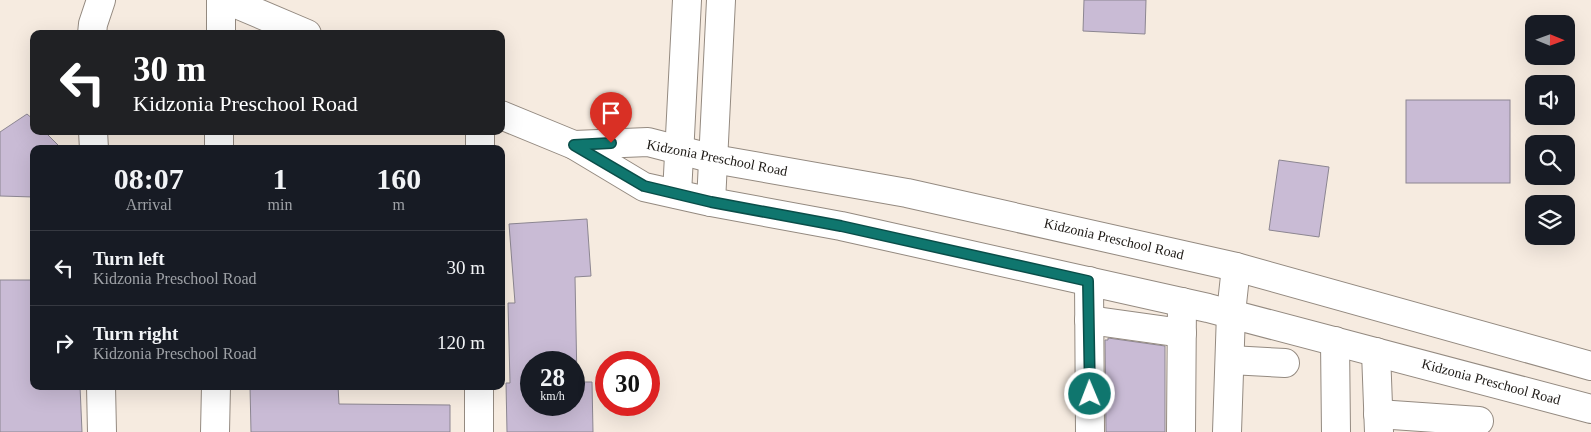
<!DOCTYPE html>
<html lang="en">
<head>
<meta charset="utf-8">
<style>
  :root { --surface:#171b24; --page:#242831; --text:#f1f3f6; --muted:#9ea1a6; --line:#363941 }
  body { margin:0; font-family:"Times New Roman",serif; background:var(--page); color:var(--text); height:100vh; display:flex; flex-direction:column; font-size:19px; white-space:nowrap }
  * { box-sizing:border-box; margin:0 }
  p { font-size:16px; color:var(--muted) }
  .icon { flex:none; width:28px; height:28px; fill:none; stroke:currentColor; stroke-width:2; stroke-linecap:round; stroke-linejoin:round }
  .map { position:relative; flex:1; overflow:hidden }
  .drawer { position:absolute; left:30px; top:145px; width:475px; height:245px; display:flex; flex-direction:column; background:var(--surface); border-radius:10px; box-shadow:0 5px 20px #0002 }
  .drawer>* { flex:none }
  .banner { position:absolute; left:30px; top:30px; width:475px; height:105px; border-radius:10px; box-shadow:0 5px 20px #0002; background:#202124; color:#fff; overflow:hidden }
  .needle { width:32px; rotate:91deg }
  .fabs { position:absolute; left:1525px; top:15px; display:grid; gap:10px }
  .fabs a { display:grid; place-items:center; width:50px; height:50px; border-radius:10px; background:var(--surface); box-shadow:0 5px 20px #0002; font-size:25px }
  .speed { position:absolute; left:520px; top:351px; display:flex; gap:10px; font-size:25px; font-weight:700; text-align:center }
  .speed>* { display:grid; place-content:center; width:65px; height:65px; border-radius:50%; background:var(--surface); box-shadow:0 5px 20px #0002; line-height:1 }
  .speed small { font-size:12px; font-weight:400 }
  .speed .limit { border:8px solid #d22; background:#fff; color:#111 }
  .pin { position:absolute; display:grid; place-items:center; width:42px; height:42px; color:#fff; margin:-51px -21px; border-radius:50% 50% 50% 0; rotate:-45deg; box-shadow:0 0 5px #0007 }
  .pin .icon { rotate:45deg }
  .me { position:absolute; width:55px; margin:-28px; rotate:359deg; stroke-linejoin:round; filter:drop-shadow(0 0 4px #0008) }
  .turn { display:flex; align-items:center; gap:18px; height:105px; padding:0 20px; font-size:22px }
  .turn .icon { width:65px; height:65px; stroke-width:2.5 }
  .turn b { display:block; font-size:35px; line-height:42px }
  .eta { display:flex; justify-content:space-evenly; align-items:center; height:85px; text-align:center }
  .eta b { font-size:30px; font-weight:700; line-height:35px }
  ul { padding:0; list-style:none }
  li { display:flex; align-items:center; gap:15px; height:75px; padding:0 20px; border-top:1px solid var(--line) }
  li div { flex:1 }
  li b { display:block; font-size:19px }
  li em { font-style:normal }
  .map>svg:first-child { display:block }
  .building { fill:#c9bbd5; stroke:#8c8691; fill-rule:evenodd }
  .lines { fill:none; stroke-linecap:round; stroke-linejoin:round }
  .minor-casing { stroke:#948a80; stroke-width:30 }
  .minor { stroke:#fff; stroke-width:28 }
  .route-casing { stroke:#0a4d48; stroke-width:12 }
  .route { stroke:#0f766e; stroke-width:9 }
  .labels { text-anchor:middle; dominant-baseline:central; stroke-width:4; stroke-linejoin:round; paint-order:stroke }
  .street-label { font-size:14px; fill:#1c1814; stroke:#fff }
</style>
</head>
<body>
<div class="map">
<svg width="1591" height="432" viewBox="0 0 1591 432">
  <rect width="100%" height="100%" fill="#f6ebe0"/>
  <g class="building">
    <polygon points="1084,0 1146,0 1145,34 1083,31"/>
    <rect x="1406" y="100" width="104" height="83"/>
    <polygon points="27,114 34,120 34,131 44,131 62,149 34,149 34,197 0,196 0,132"/>
    <polygon points="1279,160 1329,167 1319,237 1269,230"/>
    <path d="M587,219L591,276L575,277L577,382H592L593,432H507L506,383H510L508,303H515L509,224ZM531,362H574V405H531Z"/>
    <polygon points="0,280 34,280 34,386 80,386 82,432 0,432"/>
    <polygon points="1108,338 1165,346 1165,432 1106,432 1105,340 1108,340"/>
    <polygon points="250,386 338,386 339,404 450,405 450,432 251,432"/>
  </g>
  <g class="lines">
    <defs>
      <g id="minor">
        <polyline points="227,0 307,34"/>
        <polyline points="92,34 93,24 101,0"/>
        <polyline points="221,34 221,0"/>
        <polyline points="501,115 574,145 644,187 711,202 841,226 1208,308 1591,409"/>
        <polyline points="93,131 94,149"/>
        <polyline points="574,145 648,142 714,159 907,193 1236,267 1591,366"/>
        <polyline points="219,149 219,131"/>
        <polyline points="480,149 480,131"/>
        <polyline points="677,194 687,0"/>
        <polyline points="711,202 721,0"/>
        <polyline points="1089,281 1090,432"/>
        <polyline points="1089,320 1182,333"/>
        <polyline points="1335,341 1336,432"/>
        <polyline points="1376,352 1379,432"/>
        <polyline points="1230,360 1285,363"/>
        <polyline points="101,386 102,432"/>
        <polyline points="1378,414 1479,421"/>
        <polyline points="215,432 216,386"/>
        <polyline points="479,432 479,386"/>
        <polyline points="1181,432 1182,302"/>
        <polyline points="1227,432 1231,313 1236,267"/>
      </g>
    </defs>
    <use href="#minor" class="minor-casing"/>
    <use href="#minor" class="minor"/>
  </g>
  <g class="lines">
    <defs>
      <polyline id="route" points="611,143 574,145 644,186 711,202 841,226 1088,281 1090,394"/>
    </defs>
    <use href="#route" class="route-casing"/>
    <use href="#route" class="route"/>
  </g>
  <g class="labels">
    <g class="street-label">
      <text transform="translate(717 158) rotate(11)">Kidzonia Preschool Road</text>
      <text transform="translate(1114 239) rotate(13)">Kidzonia Preschool Road</text>
      <text transform="translate(1491 382) rotate(15)">Kidzonia Preschool Road</text>
    </g>
  </g>
</svg>
<div class="fabs">
<a><svg class="needle" viewBox="-14 -14 28 28"><path d="M0-13l5 13h-10z" fill="#e53935"/><path d="M0 13l5-13h-10z" fill="#9ea1a6"/></svg></a>
<a><svg class="icon" aria-label="sound" viewBox="0 0 24 24"><path d="M4 9h4l5-4v14l-5-4H4zM17 9q2 3 0 6"/></svg></a>
<a><svg class="icon" aria-label="search" viewBox="0 0 24 24"><circle cx="10" cy="10" r="6"/><path d="M15 15l6 6"/></svg></a>
<a><svg class="icon" aria-label="layers" viewBox="0 0 24 24"><path d="M12 4l9 5-9 5-9-5zM3 14l9 5 9-5"/></svg></a>
</div>
<div class="speed"><div>28<small>km/h</small></div><div class="limit">30</div></div>
<div class="pin" style="left:611px;top:143px;background:#d93025"><svg class="icon" aria-label="arrive" viewBox="0 0 24 24"><path d="M6 21V4h12l-3 4 3 4H6"/></svg></div>
<svg class="me" style="left:1090px;top:394px" viewBox="-20 -20 40 40"><circle r="17" fill="#0f766e" stroke="#fff" stroke-width="3"/><path d="M0-11L8 9 0 5-8 9z" fill="#fff"/></svg>
<div class="banner">
<div class="turn"><svg class="icon" aria-label="left" viewBox="0 0 24 24"><path d="M17 20v-9H6M10 6l-5 5 5 5"/></svg><div><b>30 m</b>Kidzonia Preschool Road</div></div>
</div>
<section class="drawer">
<div class="eta">
<div><b>08:07</b><p>Arrival</p></div>
<div><b>1</b><p>min</p></div>
<div><b>160</b><p>m</p></div>
</div>
<ul>
<li><svg class="icon" aria-label="left" viewBox="0 0 24 24"><path d="M17 20v-9H6M10 6l-5 5 5 5"/></svg><div><b>Turn left</b><p>Kidzonia Preschool Road</p></div><em>30 m</em></li>
<li><svg class="icon" aria-label="right" viewBox="0 0 24 24"><path d="M7 20v-9h11M14 6l5 5-5 5"/></svg><div><b>Turn right</b><p>Kidzonia Preschool Road</p></div><em>120 m</em></li>
</ul>
</section>
</div>
</body>
</html>
